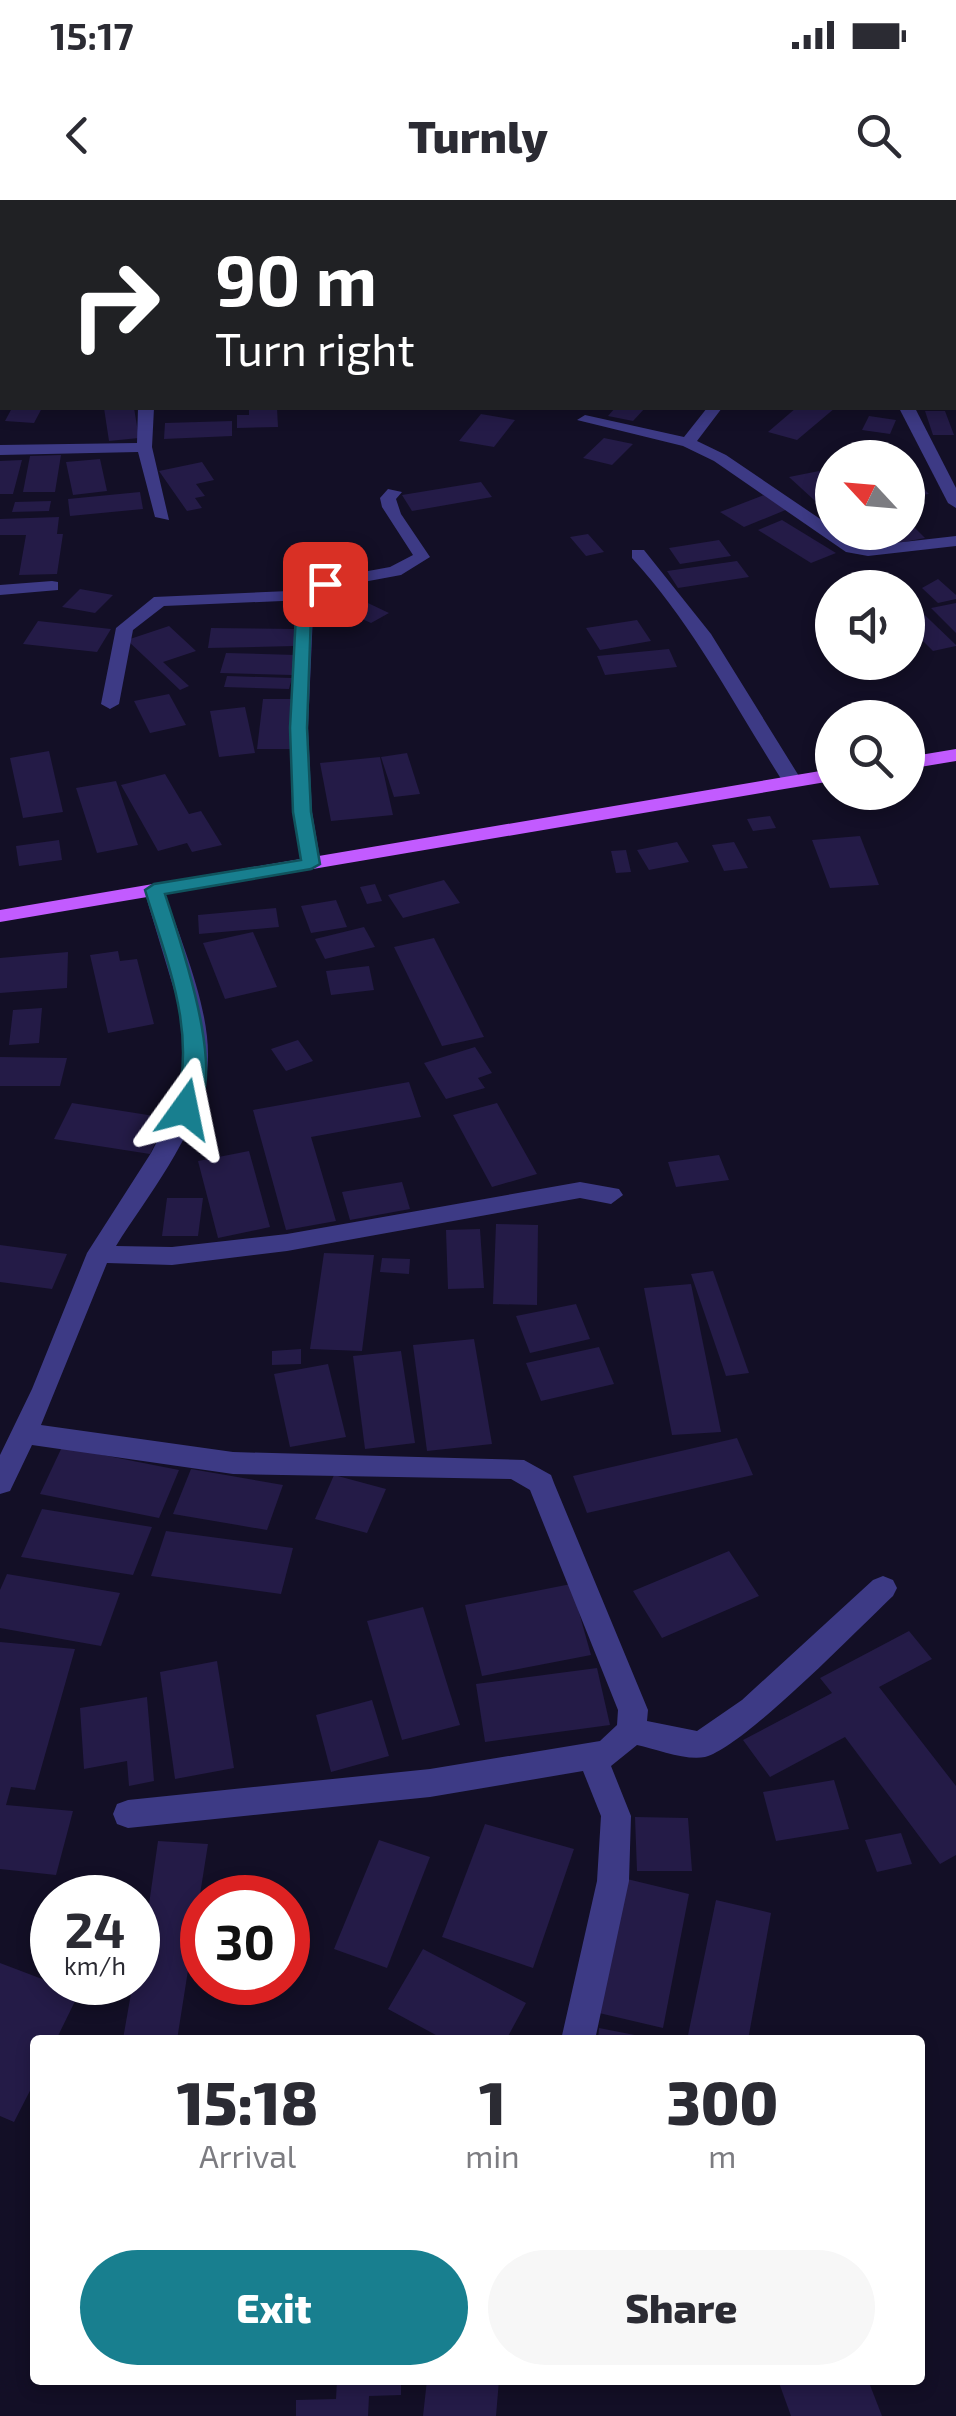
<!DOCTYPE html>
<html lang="en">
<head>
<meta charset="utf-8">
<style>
  :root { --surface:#fff; --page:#f7f7f7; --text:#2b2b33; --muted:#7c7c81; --accent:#187f8f }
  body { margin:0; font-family:"Exo 2",sans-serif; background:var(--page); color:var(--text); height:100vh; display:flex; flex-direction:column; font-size:38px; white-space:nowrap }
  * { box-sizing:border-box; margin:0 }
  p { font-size:32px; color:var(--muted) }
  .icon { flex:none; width:55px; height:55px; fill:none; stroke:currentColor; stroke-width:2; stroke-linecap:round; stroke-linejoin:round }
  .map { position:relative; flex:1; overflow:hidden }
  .panel { position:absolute; left:30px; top:1835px; width:895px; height:350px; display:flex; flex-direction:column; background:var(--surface); border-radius:10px; box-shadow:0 5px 15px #0003 }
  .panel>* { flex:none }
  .hud { position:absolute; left:0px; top:0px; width:958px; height:210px; box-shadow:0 5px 15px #0003; background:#202124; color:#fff; overflow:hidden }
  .needle { width:65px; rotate:296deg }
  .fabs { position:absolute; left:815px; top:240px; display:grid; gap:20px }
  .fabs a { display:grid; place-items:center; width:110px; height:110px; border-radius:50%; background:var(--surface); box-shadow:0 5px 15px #0003; font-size:50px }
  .speed { position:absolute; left:30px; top:1675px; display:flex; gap:20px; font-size:50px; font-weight:700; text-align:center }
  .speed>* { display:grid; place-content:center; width:130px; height:130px; border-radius:50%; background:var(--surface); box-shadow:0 5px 15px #0003; line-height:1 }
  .speed small { font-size:25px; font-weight:400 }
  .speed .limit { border:15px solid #d22; background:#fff; color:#111 }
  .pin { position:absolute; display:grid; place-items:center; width:85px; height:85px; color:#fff; margin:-42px; border-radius:20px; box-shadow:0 5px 15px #0006 }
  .me { position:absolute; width:110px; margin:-55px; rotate:12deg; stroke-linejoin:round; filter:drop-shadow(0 0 8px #0008) }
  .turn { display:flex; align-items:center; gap:35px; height:210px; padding:0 50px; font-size:45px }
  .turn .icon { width:130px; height:130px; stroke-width:2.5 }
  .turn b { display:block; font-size:70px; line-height:85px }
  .eta { display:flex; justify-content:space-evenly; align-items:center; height:170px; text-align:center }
  .eta b { font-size:60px; font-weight:800; line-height:70px }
  .button { display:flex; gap:20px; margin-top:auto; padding:20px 50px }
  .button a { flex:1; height:115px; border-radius:60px; background:var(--accent); color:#fff; font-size:40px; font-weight:800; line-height:115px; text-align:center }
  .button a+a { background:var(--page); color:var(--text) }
  .status { display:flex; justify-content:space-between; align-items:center; height:70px; padding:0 50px; background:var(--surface); direction:ltr }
  .status svg { height:28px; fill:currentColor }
  header { display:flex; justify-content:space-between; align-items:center; height:130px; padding:0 50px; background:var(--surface); font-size:45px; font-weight:800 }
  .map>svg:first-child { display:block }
  .building { fill:#241b47 }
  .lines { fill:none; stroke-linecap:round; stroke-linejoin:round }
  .minor { fill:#3d3a85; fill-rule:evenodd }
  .major { fill:#c25bff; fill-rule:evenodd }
  .route { fill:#187f8f; stroke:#10535d; stroke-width:2.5 }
</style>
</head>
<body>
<div class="status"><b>15:17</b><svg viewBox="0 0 49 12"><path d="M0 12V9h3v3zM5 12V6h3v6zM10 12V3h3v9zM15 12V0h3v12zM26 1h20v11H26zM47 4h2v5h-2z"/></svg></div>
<header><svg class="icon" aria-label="back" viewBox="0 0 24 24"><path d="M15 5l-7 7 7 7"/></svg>Turnly<svg class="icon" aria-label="search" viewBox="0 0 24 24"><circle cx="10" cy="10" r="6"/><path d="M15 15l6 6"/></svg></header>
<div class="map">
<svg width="956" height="2216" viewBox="0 0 956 2216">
  <rect width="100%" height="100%" fill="#130f26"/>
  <g class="building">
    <polygon points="12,208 42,208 34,223 5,221"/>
    <polygon points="104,208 134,208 139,238 109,241"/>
    <polygon points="249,208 277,208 278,227 237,228 237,215 249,215"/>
    <polygon points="615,208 645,208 633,221 608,216"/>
    <polygon points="796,208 835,208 797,240 768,232"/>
    <polygon points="925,211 945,211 954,235 933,235"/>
    <polygon points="481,214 515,220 494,247 459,241"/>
    <polygon points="869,216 896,220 890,234 862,230"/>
    <polygon points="232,221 232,236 164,239 165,223"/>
    <polygon points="604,238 633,244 612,265 583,258"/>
    <polygon points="61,255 55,292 23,292 30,256"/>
    <polygon points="100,259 107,291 73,295 66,262"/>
    <polygon points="22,260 13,294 0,294 0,261"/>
    <polygon points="202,262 214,280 196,284 205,296 195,298 202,308 187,311 159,271"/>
    <polygon points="819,271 832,283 832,308 825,310 789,277"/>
    <polygon points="914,279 929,294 908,297 908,280"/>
    <polygon points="481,282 492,297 412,311 402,295"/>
    <polygon points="140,292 143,309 70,316 68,299"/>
    <polygon points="764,295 788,309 744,327 720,312"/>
    <polygon points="51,301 49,311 12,312 15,302"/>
    <polygon points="59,317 57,334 63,334 57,374 19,375 26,335 0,335 0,319"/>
    <polygon points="782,320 836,353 811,363 758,330"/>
    <polygon points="908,321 925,338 893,344 881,332 908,332"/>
    <polygon points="588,334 604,352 586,356 570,337"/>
    <polygon points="719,340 731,356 680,364 669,348"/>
    <polygon points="737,361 749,377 678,388 667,371"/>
    <polygon points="938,379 956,395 956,399 938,403 922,388"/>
    <polygon points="80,389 113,395 95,413 62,407"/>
    <polygon points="351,395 389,413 371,423 333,406"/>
    <polygon points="908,399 956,445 956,446 933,451 908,426"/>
    <polygon points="956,403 956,433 931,408"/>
    <polygon points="637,420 651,441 600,450 586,428"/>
    <polygon points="38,421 111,429 97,452 23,444"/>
    <polygon points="169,426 196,451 163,462 189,486 180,490 127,440"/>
    <polygon points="211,428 297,429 295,446 208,448"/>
    <polygon points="669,449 677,467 605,475 597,456"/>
    <polygon points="226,453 296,455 292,475 220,473"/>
    <polygon points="227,476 292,478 289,489 224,487"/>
    <polygon points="169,494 186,525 150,533 134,501"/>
    <polygon points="263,499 295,499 290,549 257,549"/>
    <polygon points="245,507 255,553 219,557 210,511"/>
    <polygon points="49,551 63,612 23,618 10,558"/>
    <polygon points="407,553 420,594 394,597 381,557"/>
    <polygon points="380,557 393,615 331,621 320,563"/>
    <polygon points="165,574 189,614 201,611 222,645 192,652 187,643 158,651 121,585"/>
    <polygon points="116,581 138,645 97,653 76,588"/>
    <polygon points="770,616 776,628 753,631 747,619"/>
    <polygon points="860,636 879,685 830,688 812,640"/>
    <polygon points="59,640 62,660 19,666 16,646"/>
    <polygon points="677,642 689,662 649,670 637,650"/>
    <polygon points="734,642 748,668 724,671 712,645"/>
    <polygon points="626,650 631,672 616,673 611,651"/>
    <polygon points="444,680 460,703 403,718 388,695"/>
    <polygon points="375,684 382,701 367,704 360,687"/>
    <polygon points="336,700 347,727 311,733 301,706"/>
    <polygon points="276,708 279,727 199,734 198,715"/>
    <polygon points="364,727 375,747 325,759 315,739"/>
    <polygon points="253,732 277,787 225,799 203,743"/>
    <polygon points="434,738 484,837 442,846 394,747"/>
    <polygon points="118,751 120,761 137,759 154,824 108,833 90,755"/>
    <polygon points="68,752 67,788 0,793 0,758"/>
    <polygon points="369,766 374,790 331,795 326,771"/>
    <polygon points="42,808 39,843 9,845 13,810"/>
    <polygon points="298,840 313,861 286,871 271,849"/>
    <polygon points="475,847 492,873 478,878 485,888 446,899 424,863"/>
    <polygon points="0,857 67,858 60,886 0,886"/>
    <polygon points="409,882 421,917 311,937 336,1021 286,1030 253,910"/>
    <polygon points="72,903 167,918 150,954 54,939"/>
    <polygon points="497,903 537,974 492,987 453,915"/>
    <polygon points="249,951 270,1027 218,1038 198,961"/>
    <polygon points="719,955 729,980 676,987 668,962"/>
    <polygon points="402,982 410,1009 350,1020 342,992"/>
    <polygon points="167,998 203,998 198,1036 162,1036"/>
    <polygon points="496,1024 538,1025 537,1105 493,1104"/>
    <polygon points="480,1029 484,1088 448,1089 446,1030"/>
    <polygon points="0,1045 67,1054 52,1089 0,1082"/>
    <polygon points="324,1053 374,1055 362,1151 310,1149"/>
    <polygon points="382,1058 410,1059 409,1074 380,1072"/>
    <polygon points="713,1071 749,1173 726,1176 691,1074"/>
    <polygon points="691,1084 721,1232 672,1235 644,1088"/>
    <polygon points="576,1104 590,1139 530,1153 516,1116"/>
    <polygon points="474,1139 492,1244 427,1251 413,1145"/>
    <polygon points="599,1147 614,1184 541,1201 526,1163"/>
    <polygon points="301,1149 301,1164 272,1165 272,1151"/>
    <polygon points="401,1151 415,1243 365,1249 353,1156"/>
    <polygon points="328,1164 346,1237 290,1247 274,1174"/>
    <polygon points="737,1238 753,1275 587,1313 573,1276"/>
    <polygon points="62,1247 179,1270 159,1318 40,1294"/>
    <polygon points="191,1269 283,1285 267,1330 173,1314"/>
    <polygon points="334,1275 386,1289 367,1333 315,1319"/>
    <polygon points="42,1309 152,1327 133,1375 21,1357"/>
    <polygon points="166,1331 293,1348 281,1394 151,1376"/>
    <polygon points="729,1351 759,1396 662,1438 633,1391"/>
    <polygon points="7,1374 120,1393 101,1446 0,1428 0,1390"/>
    <polygon points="571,1384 591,1455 482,1476 465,1405"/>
    <polygon points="423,1407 460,1525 402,1540 367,1421"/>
    <polygon points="909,1431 932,1459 879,1487 956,1586 956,1655 940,1664 845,1537 770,1577 743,1540 832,1493 820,1478"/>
    <polygon points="0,1442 75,1449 35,1590 11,1587 6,1605 73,1611 56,1675 0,1669"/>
    <polygon points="217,1461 234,1568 175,1579 160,1472"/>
    <polygon points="597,1468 610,1525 485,1542 476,1484"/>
    <polygon points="147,1497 154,1581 129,1586 127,1561 84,1569 80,1508"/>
    <polygon points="372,1500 389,1556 331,1572 316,1515"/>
    <polygon points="834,1580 849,1629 776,1641 763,1592"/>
    <polygon points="635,1617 688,1618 692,1671 637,1671"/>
    <polygon points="485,1624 574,1649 533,1768 442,1737"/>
    <polygon points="901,1633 912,1664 877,1672 865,1640"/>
    <polygon points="379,1640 430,1657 387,1768 334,1749"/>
    <polygon points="158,1641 208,1644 177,1840 123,1839 133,1782 138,1782"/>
    <polygon points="627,1679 689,1694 663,1828 599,1813"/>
    <polygon points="716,1700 771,1713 748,1840 687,1840"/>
    <polygon points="423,1749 526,1803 506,1840 445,1840 388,1809"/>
    <polygon points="0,1763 79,1793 56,1840 35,1840 35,1881 14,1922 0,1916"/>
    <polygon points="599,1828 650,1838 650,1840 598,1840"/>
    <polygon points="337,2180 401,2180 401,2195 369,2196 368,2216 296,2216 296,2200 336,2199"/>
    <polygon points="427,2180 499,2180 496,2216 423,2216"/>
    <polygon points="778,2180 868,2180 882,2216 791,2216"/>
  </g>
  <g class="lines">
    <g class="minor">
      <polygon points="148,0 166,0 167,2 149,2"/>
      <polygon points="526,0 555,0 556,2 527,2"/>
      <rect x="0" y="97" width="2" height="12"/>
      <rect x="0" y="138" width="2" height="9"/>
      <polygon points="138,208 154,208 152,247 169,320 155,317 138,252 0,255 0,245 137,243"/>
      <polygon points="707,208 722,208 697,241 726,255 832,327 832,332 868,346 956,336 956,346 868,356 846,352 714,261 683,246 577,220 585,215 684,237"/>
      <polygon points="899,208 915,208 956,288 956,308 948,303"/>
      <path d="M388,289L402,292L396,299L401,314L430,357L401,375L331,388L313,414L308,528L312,612L321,664L311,670L301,664C287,580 291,498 295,414L305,400L164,406L133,430L119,504L110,509L101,504L116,428L154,397L312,390L319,380L390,367L413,355L382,307L380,298Z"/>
      <path d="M632,350H644L711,434L802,581L799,585H785C735,507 695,427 632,358Z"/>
      <polygon points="52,381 58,382 58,390 0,395 0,385"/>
      <path d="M154,684L164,690C181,743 217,822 206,877C195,938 148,995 116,1046L172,1047L287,1034L580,982L619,989L623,995L611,1004L580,998L287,1051L172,1065L107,1063L41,1225L233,1252L524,1260L551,1275L554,1283L648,1510L647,1521L697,1531L742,1500L873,1380L883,1376L893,1380L897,1388L893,1396C858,1429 743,1548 705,1557C686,1561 656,1549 637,1545L611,1566L631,1616L629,1681L595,1840H561L597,1681L601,1616L583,1571L430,1597L128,1628L117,1624L113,1614L117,1604L128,1600L430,1569L600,1541L617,1525L618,1510L530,1290L511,1279L233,1274L32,1245L10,1291L0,1294V1255L32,1189L87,1053L151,953L174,909L185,874L181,813L144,690Z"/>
    </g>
    <g class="major">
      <polygon points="956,549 956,561 908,569 908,557"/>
      <polygon points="832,569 832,581 0,722 0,710"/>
    </g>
  </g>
  <path class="route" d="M319,381L332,384L311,415L307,528L311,612L320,664L311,669L165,694C176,729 238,900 185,916L175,909C198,833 167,763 145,690L154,684L301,660L293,612L290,528L296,414Z"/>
</svg>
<div class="fabs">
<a><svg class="needle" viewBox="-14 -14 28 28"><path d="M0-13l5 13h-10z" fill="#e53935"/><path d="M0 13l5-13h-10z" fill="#7c7c81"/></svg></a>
<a><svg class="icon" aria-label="sound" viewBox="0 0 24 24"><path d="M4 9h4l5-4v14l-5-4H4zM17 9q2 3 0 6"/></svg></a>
<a><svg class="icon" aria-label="search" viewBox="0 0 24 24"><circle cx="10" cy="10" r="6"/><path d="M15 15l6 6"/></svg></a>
</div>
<div class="speed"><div>24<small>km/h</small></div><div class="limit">30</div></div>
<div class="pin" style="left:325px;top:384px;background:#d93025"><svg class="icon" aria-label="arrive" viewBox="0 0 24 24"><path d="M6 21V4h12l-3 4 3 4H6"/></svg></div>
<svg class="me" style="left:185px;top:909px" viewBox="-20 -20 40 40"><path d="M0-17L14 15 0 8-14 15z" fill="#187f8f" stroke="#fff" stroke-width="4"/></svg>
<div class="hud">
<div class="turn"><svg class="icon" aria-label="right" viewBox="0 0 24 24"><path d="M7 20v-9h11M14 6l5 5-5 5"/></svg><div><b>90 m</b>Turn right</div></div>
</div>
<section class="panel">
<div class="eta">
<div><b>15:18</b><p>Arrival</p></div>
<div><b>1</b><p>min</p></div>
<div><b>300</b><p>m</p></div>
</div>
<div class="button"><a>Exit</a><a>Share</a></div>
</section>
</div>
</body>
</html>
